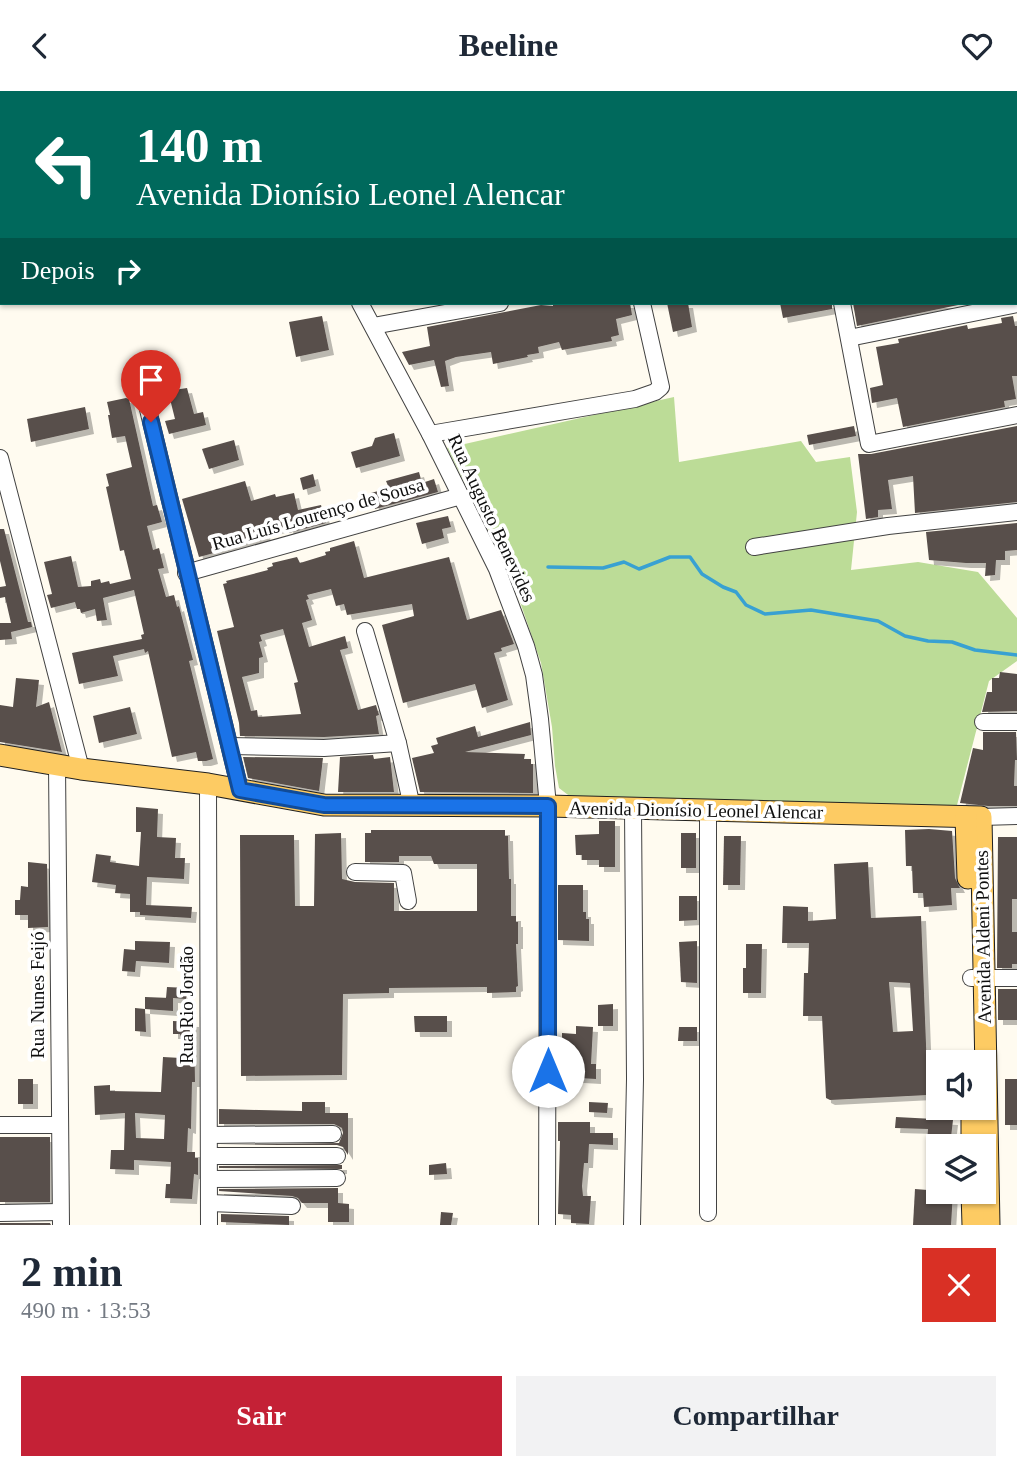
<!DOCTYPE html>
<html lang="pt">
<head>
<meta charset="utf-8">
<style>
  :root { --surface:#fff; --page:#f2f2f3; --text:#1f2937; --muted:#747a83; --accent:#c42136 }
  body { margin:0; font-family:"Times New Roman",serif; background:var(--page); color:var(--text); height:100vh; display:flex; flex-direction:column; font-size:26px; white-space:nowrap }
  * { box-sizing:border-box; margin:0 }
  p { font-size:23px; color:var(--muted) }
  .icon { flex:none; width:38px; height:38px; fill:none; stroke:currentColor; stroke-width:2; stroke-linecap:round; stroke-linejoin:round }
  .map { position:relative; height:1134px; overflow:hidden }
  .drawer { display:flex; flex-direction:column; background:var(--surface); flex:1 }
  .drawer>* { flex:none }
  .top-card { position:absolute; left:0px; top:0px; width:1018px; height:214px; box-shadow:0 2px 5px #0004; background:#00695c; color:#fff; overflow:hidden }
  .fabs { position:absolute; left:926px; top:959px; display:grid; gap:14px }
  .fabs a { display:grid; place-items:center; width:70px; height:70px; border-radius:0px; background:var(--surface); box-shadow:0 2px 5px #0004; font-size:35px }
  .pin { position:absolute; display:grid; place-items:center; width:60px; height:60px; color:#fff; margin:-72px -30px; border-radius:50% 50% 50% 0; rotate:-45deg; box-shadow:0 0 7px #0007 }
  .pin .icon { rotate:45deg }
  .me { position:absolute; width:77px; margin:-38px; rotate:0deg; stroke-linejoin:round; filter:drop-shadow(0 0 5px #0008) }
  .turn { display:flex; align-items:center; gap:24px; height:147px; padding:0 21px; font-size:32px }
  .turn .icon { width:91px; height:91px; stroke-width:2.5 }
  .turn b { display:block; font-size:49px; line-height:60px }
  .then { display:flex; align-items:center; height:66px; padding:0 21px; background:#0003; gap:14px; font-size:26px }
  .round { display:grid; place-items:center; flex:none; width:74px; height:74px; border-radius:0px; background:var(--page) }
  .summary { display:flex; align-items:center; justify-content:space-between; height:119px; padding:0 21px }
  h1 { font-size:42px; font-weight:600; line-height:52px }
  .primary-button { display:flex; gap:14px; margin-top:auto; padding:14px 21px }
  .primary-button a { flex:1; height:80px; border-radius:0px; background:var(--accent); color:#fff; font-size:28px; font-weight:600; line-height:80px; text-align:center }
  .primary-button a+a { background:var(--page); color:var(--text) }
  header { display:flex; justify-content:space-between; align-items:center; height:91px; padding:0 21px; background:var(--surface); font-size:32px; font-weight:600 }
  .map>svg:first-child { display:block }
  .forest { fill:#bcdc97 }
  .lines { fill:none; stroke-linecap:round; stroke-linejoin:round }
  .stream { stroke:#38a1d2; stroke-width:3.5 }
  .building { fill:#584f4b; fill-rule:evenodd; filter:url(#shadow) }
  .minor-casing { stroke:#424242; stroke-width:18 }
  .major-casing { stroke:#202020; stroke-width:23 }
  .minor { stroke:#fff; stroke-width:16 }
  .major { stroke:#fdcb63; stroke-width:21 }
  .route-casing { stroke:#114b97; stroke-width:18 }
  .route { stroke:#1a73e8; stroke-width:12 }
  .labels { text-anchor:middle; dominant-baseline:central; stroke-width:7; stroke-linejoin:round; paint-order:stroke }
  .street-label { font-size:19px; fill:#0f0f0f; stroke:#fff }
</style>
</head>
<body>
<header><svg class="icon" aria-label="back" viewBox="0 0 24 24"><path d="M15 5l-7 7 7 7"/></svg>Beeline<svg class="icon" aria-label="heart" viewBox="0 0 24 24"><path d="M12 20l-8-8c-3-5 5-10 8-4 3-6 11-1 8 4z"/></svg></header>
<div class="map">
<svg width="1017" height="1134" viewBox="0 0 1017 1134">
  <defs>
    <filter id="shadow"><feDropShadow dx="5" dy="5" stdDeviation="0" flood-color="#0004"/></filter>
  </defs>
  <rect width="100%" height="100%" fill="#fffbf0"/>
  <polygon class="forest" points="674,306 679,371 801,350 816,371 850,366 857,421 851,479 918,471 978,481 1017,527 1017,570 989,590 956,718 572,707 559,697 555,675 552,636 541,572 517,502 499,459 447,357"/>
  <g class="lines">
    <polyline class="stream" points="548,476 603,477 624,471 639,478 670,466 690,466 702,483 723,496 736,501 746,514 765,523 811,519 878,530 905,545 928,550 952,551 975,559 1017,564"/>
  </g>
  <g class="building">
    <polygon points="553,212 630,212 632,224 616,228 619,244 611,246 612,250 562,259 559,251 538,256 539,262 527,264 528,266 493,273 491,261 456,266 445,270 449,295 441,296 434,269 409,274 402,261 430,255 427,236 541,214 553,215"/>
    <polygon points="667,212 688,212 692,236 673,241"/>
    <polygon points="780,212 832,212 832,218 783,227"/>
    <polygon points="853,212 963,212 963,213 857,235"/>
    <polygon points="322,225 329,259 296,266 289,231"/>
    <polygon points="1013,225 1015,235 1017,235 1017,285 1012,285 1016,308 1004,310 1005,316 903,336 897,307 872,312 870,297 883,294 876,256 899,252 898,248 967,234 968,238 1002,232 1001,227"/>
    <polygon points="187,297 194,323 203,321 206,334 169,343 165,330 175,328 169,304 175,302 174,299"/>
    <polygon points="126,307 129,308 153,415 157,414 162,431 147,435 153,459 159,457 164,477 158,478 166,506 174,504 177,516 179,515 193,569 189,570 213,668 206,670 198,670 196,661 172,666 148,560 145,562 144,558 113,565 118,585 79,593 72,562 142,548 141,544 144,543 134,499 103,507 107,529 97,530 95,518 81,522 80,518 77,518 75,511 51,517 47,504 52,503 44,471 71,465 78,496 91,495 91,490 100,488 101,492 109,490 110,493 131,488 124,459 120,460 106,396 109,395 106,383 132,376 125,345 112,347 108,324 110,324 107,311"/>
    <polygon points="85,316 89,338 31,351 27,328"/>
    <polygon points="854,335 856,345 809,354 807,344"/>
    <polygon points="1017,335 1017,411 915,422 913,385 888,389 892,418 878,419 878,426 866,428 858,363 871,363"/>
    <polygon points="394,342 400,365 356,377 351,361 372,355 375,347"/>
    <polygon points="234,349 239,369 209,378 202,358"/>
    <polygon points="419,381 422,392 434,388 438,401 375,418 371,402 389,397 386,390"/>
    <polygon points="313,383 316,395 303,399 300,387"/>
    <polygon points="245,390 251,410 275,403 276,406 294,402 298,419 321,414 326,432 289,442 288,435 265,441 266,448 199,466 182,408"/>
    <polygon points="448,425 451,436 442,438 444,447 422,453 416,432"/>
    <polygon points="1017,432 1017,459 1005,460 1005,469 996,469 995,484 985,485 986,472 966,472 929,469 926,441"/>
    <polygon points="0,438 4,438 28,531 31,531 32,536 11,541 12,548 0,549 0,532 11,532 5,506 0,507 0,496 6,495 0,470"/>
    <path d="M354,450L364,487L449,466L467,529L501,519L514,553L501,557L502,560L494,562L508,609L482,617L475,593L403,612L382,534L414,525L412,513L347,524L344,513L336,515L331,498L307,504L309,508L306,509L312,529L302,532L309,556L345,545L348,557L340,559L358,619L376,614L379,624L376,625L379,643L324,646L240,645L239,632L217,540L234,536L223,493L227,492L226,490L268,479L267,477L273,475L272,472L297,466L300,472L326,464L325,461L330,460V457ZM283,538L298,591L294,592L301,623L258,626L257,619L251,620L242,586L259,582V567L263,566L259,551L262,550L260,544Z"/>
    <polygon points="1000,581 1017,583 1017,620 982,621 987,601 992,601 992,587 999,587"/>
    <polygon points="16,587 39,589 36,616 49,611 62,661 0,651 0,614 13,616"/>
    <polygon points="130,616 137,643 99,652 93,625"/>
    <polygon points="530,631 531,644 465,661 525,663 524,668 531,668 531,673 533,673 533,702 420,701 412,667 434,662 431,655 438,653 436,647 475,635 478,646"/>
    <polygon points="983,641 1016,641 1017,669 1015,669 1014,695 1017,695 1017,715 988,715 960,712 973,657 983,659"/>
    <polygon points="373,664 374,668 390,666 394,701 338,701 340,666"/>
    <polygon points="243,666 323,667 319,700 248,687"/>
    <polygon points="136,716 158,718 157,746 176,747 175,767 185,767 184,788 147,786 146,814 192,816 191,827 140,824 140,821 130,821 130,803 115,802 116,794 92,791 96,763 111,765 110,771 139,775 141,741 136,741"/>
    <polygon points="599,730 615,730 615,776 599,776 599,769 582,769 582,764 576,764 575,744 599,743"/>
    <polygon points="929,738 952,740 955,787 960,797 951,797 952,814 924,816 923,802 913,802 912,775 906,775 905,739"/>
    <polygon points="371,739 505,739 505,745 508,745 509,788 511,788 511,825 516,825 516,831 518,831 518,853 516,853 518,895 516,896 516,901 487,902 487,896 389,897 389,902 343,903 342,984 241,985 240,744 294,744 295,815 314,815 315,743 341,742 342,788 355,791 394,792 394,820 477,820 477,773 434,773 431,765 399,765 399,771 365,771 365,742 371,742"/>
    <rect x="681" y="742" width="15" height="35"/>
    <polygon points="724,745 741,745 740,794 723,794"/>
    <polygon points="998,746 1017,746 1017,808 1012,808 1012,841 1017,841 1017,873 1012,873 1012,877 997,877"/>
    <polygon points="28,771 47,773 48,836 28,837 28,824 15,824 15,809 20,809 21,795 28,796"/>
    <path d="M868,771L871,827L921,825L928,1004L830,1009L826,1007L822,925H803L804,882H808L809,852H782L783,815L808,816V830L836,828L834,773ZM889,891L910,892L913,940L893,941Z"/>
    <polygon points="558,794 583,794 583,821 586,821 586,828 589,828 589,850 558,849"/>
    <polygon points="679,805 697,805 697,829 679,830"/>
    <polygon points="135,850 170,851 169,872 136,870 135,881 122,880 124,858 135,859"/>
    <polygon points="697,850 697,892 681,891 679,851"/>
    <polygon points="746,853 762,853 761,902 743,902 743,877 746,877"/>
    <polygon points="167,896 187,897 186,908 173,907 173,920 145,918 146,941 135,940 135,917 145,918 145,906 170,907 166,907"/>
    <rect x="998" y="898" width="19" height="31"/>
    <polygon points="613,913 613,935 598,935 598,914"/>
    <polygon points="414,925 447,925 447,941 415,941"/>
    <path d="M173,930L194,931L195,991H192L191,1038L188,1037L187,1061H195V1067H198V1084L194,1083L192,1108L165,1107L166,1093H170L171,1071L134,1069V1079L110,1078L111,1059H124L125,1022L95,1024L94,995L110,994V1000L161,1001L163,966L181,967V946L180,943H173ZM135,1022L165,1024L164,1048L136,1047Z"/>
    <polygon points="576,935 593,936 591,973 596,973 596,988 562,986 562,942 576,943"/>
    <polygon points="679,936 697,936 697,950 678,950"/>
    <rect x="18" y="988" width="15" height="25"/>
    <rect x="1005" y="988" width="12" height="46"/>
    <polygon points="302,1011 325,1011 325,1022 348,1022 348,1064 343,1056 337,1054 219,1054 339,1052 343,1042 342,1037 334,1033 219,1033 219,1018 302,1020"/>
    <polygon points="589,1011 608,1012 607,1022 589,1021"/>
    <polygon points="896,1026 953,1029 950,1055 938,1055 938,1062 926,1062 928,1038 895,1037"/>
    <polygon points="558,1031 590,1031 590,1042 613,1042 613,1054 589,1053 588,1072 584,1072 582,1095 583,1105 591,1105 589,1133 571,1132 571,1124 558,1123 560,1050 558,1050"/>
    <rect x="0" y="1046" width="50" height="65"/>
    <polygon points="446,1072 447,1083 429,1084 429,1074"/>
    <polygon points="342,1074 342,1078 219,1077 219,1075"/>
    <polygon points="338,1097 338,1112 349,1113 349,1131 328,1131 328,1112 302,1112 298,1107 292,1105 219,1100 219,1098"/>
    <polygon points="915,1098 953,1101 951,1134 913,1134"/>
    <polygon points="441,1121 453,1122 451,1134 440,1134"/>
    <polygon points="221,1123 289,1125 289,1134 221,1131"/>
    <polygon points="0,1132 50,1132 51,1134 0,1134"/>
  </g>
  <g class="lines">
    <defs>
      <g id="minor">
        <polyline points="234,0 235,2"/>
        <polyline points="389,0 389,2"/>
        <polyline points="596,0 596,2"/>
        <polyline points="800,0 801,2"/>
        <polyline points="1002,0 1003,2"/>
        <polyline points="975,2 984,0"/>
        <polyline points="1017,70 1017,71"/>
        <polyline points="360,212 430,343 497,478 526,555 534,584 540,628 548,715 547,1134"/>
        <polyline points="842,212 869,353 1017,324"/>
        <polyline points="373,235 500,212"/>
        <polyline points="849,247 1017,213"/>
        <polyline points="145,306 240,699"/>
        <polyline points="430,343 635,308 655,301 661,296 642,212"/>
        <polyline points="0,367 81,678"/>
        <polyline points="754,456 888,435 1017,421"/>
        <polyline points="186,482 461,405"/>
        <polyline points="365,540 398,652 412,716"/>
        <polyline points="983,631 1017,631"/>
        <polyline points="230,655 324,657 398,652"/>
        <polyline points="57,673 61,1134"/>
        <polyline points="208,693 209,1134"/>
        <polyline points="708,719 708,1122"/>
        <polyline points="981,726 1017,725"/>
        <polyline points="355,781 403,782 408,810"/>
        <polyline points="971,887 1017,887"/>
        <polyline points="0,1034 59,1034"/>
        <polyline points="209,1044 333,1043"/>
        <polyline points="209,1065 337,1065"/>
        <polyline points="209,1088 337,1087"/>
        <polyline points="209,1112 292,1115"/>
        <polyline points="0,1122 60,1121"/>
        <polyline points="632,1134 635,988 633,718"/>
      </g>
      <g id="major">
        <polyline points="0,664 81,678 208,693 324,714 548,715 981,726 989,1134"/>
        <polyline points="966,726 968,787"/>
        <polyline points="972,1017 972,1055"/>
        <polyline points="972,1101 973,1134"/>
      </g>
    </defs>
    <use href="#minor" class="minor-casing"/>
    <use href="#major" class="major-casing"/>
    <use href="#minor" class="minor"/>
    <use href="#major" class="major"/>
  </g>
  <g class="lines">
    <defs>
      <polyline id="route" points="151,331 240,699 324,714 548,715 548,980"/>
    </defs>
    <use href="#route" class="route-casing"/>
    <use href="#route" class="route"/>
  </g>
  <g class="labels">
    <g class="street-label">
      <text transform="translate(318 423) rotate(-16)">Rua Luís Lourenço de Sousa</text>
      <text transform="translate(492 427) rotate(65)">Rua Augusto Benevides</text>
      <text transform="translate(696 719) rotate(1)">Avenida Dionísio Leonel Alencar</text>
      <text transform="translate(983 846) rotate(-91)">Avenida Aldeni Pontes</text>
      <text transform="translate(37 904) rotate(-90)">Rua Nunes Feijó</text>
      <text transform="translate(186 914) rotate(-90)">Rua Rio Jordão</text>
    </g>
  </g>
</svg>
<div class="fabs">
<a><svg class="icon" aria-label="sound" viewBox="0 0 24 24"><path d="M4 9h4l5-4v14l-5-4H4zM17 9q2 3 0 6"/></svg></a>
<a><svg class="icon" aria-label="layers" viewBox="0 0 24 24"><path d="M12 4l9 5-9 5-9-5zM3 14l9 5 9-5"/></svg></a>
</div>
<div class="pin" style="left:151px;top:331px;background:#d93025"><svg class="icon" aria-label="arrive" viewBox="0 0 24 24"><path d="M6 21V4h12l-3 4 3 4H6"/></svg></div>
<svg class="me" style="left:548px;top:980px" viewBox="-20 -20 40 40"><circle r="19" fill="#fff"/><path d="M0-13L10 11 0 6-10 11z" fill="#1a73e8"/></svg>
<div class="top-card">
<div class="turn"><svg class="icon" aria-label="left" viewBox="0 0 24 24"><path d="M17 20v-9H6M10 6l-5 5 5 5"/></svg><div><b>140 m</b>Avenida Dionísio Leonel Alencar</div></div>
<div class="then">Depois<svg class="icon" aria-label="right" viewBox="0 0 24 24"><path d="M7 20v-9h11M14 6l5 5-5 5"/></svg></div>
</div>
</div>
<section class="drawer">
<div class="summary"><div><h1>2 min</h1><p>490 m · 13:53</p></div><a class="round" style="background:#d93025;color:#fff"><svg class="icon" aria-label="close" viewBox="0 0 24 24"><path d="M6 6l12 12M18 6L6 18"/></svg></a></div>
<div class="primary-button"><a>Sair</a><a>Compartilhar</a></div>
</section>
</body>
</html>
